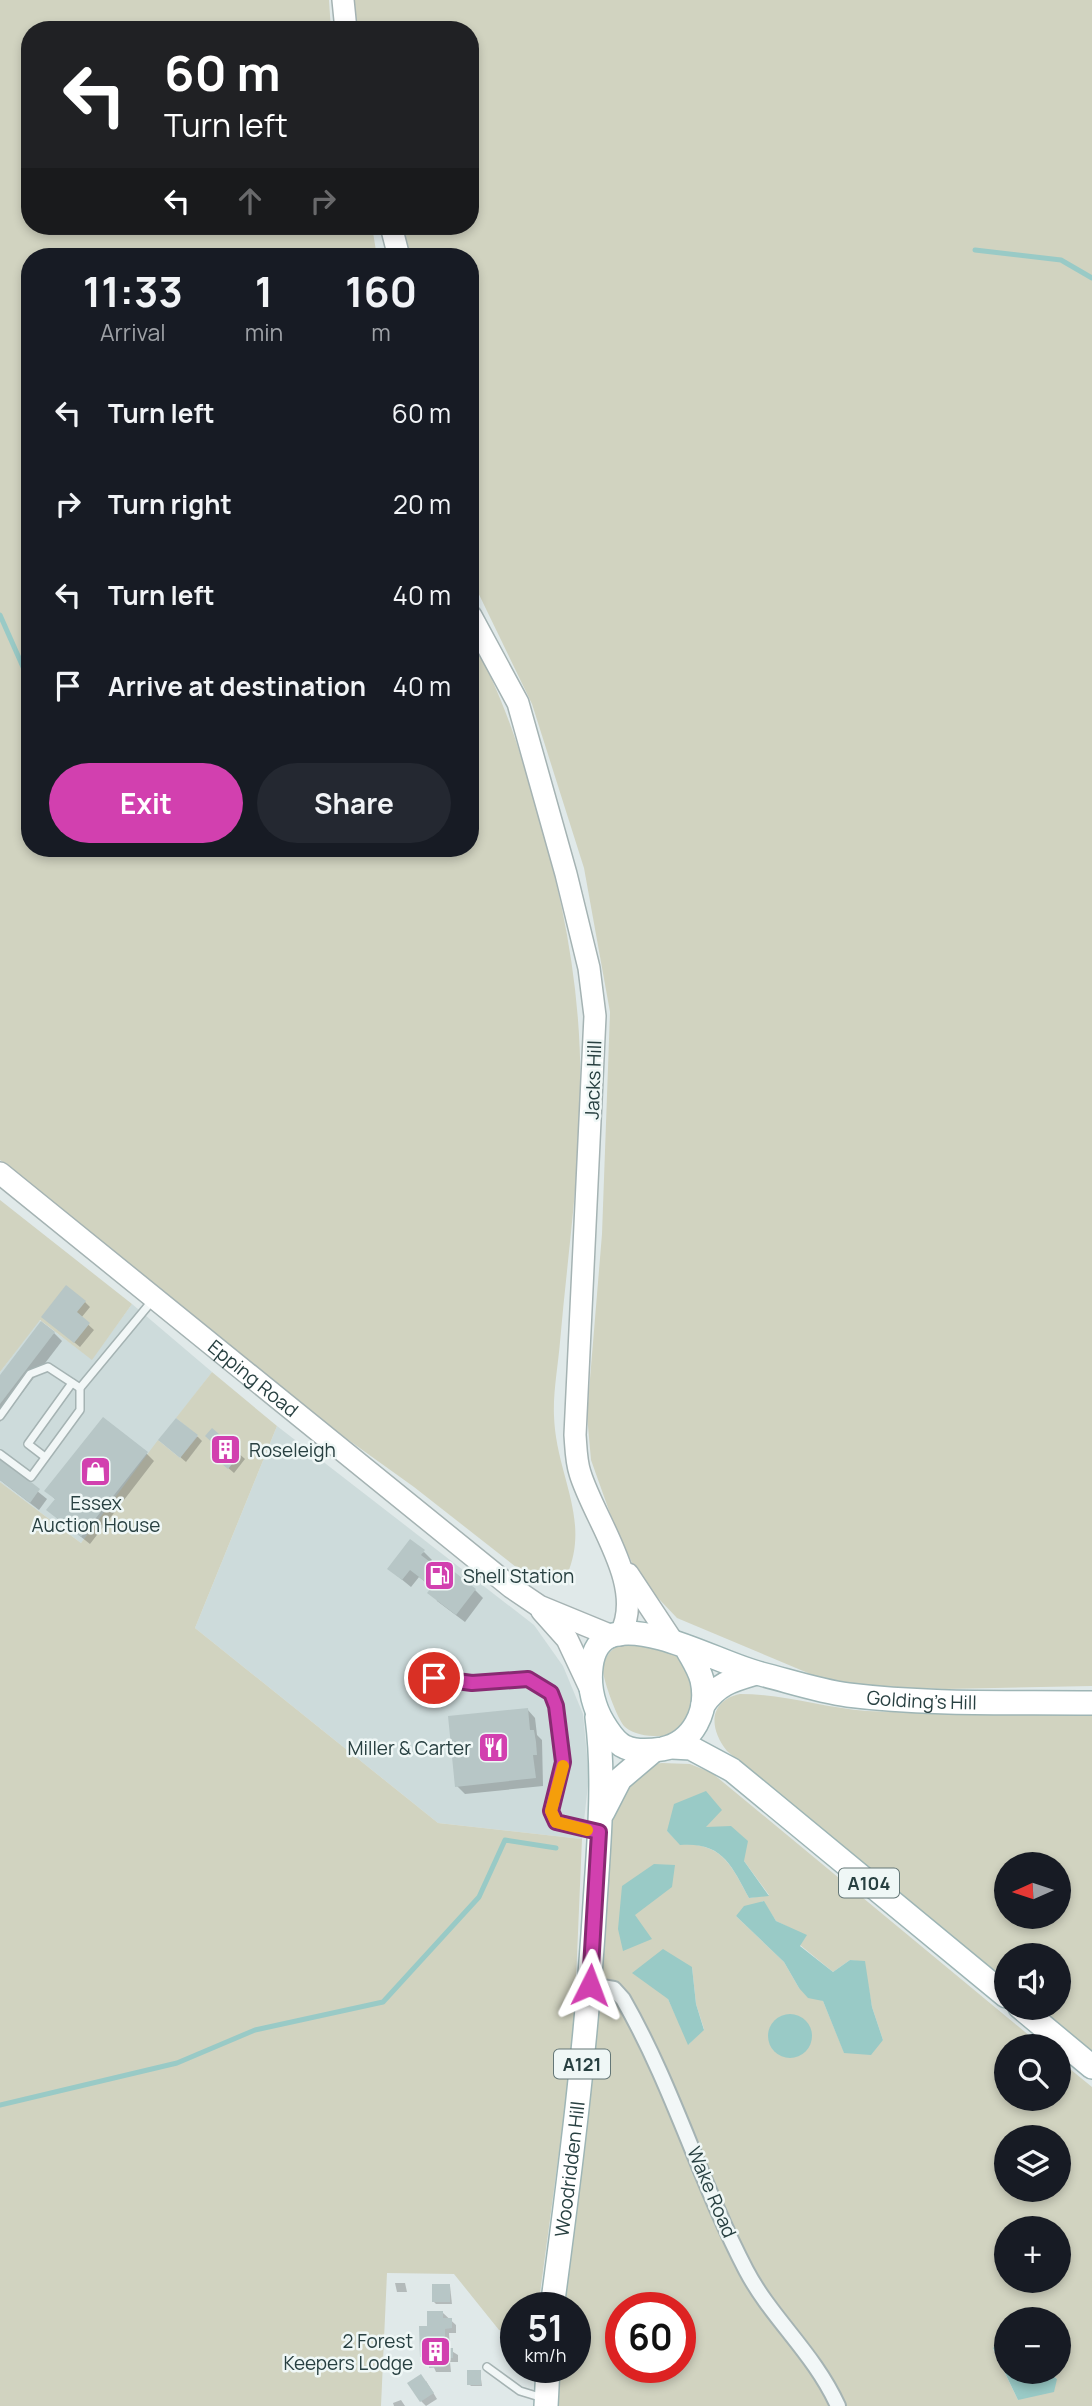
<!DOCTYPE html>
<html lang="en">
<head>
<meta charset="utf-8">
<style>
  :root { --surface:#171b24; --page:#242831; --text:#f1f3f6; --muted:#9ea1a6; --accent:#d240af }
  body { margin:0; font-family:Manrope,sans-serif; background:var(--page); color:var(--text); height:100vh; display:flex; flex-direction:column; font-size:26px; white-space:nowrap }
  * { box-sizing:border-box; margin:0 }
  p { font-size:23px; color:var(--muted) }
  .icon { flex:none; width:38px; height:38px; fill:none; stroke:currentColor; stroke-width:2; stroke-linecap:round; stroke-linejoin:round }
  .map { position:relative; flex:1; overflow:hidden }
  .panel { position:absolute; left:21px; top:248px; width:458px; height:609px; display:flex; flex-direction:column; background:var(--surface); border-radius:28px; box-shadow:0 4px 10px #0003 }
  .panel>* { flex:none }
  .top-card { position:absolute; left:21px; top:21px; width:458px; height:214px; border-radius:28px; box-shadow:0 4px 10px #0003; background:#202124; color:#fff; overflow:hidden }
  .needle { width:46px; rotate:267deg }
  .tools { position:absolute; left:994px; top:1852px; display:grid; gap:14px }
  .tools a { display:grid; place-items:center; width:77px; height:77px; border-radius:50%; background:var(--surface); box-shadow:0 4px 10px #0003; font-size:35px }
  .speed { position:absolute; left:500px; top:2292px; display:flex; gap:14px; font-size:35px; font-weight:700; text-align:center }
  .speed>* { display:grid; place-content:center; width:91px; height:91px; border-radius:50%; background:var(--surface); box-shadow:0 4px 10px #0003; line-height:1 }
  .speed small { font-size:18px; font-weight:400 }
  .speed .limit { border:10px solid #d22; background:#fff; color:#111 }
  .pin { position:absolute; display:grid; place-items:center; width:60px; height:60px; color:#fff; margin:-30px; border:4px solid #fff; border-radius:50%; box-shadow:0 2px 7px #0007 }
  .me { position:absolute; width:77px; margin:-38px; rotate:3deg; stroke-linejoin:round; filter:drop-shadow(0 0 5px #0008) }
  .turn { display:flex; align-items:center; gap:24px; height:147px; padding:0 28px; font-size:32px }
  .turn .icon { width:91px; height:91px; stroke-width:2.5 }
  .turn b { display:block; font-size:49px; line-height:60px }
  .lanes { display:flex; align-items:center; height:66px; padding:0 28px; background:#0003; justify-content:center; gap:35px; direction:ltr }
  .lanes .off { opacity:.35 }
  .eta { display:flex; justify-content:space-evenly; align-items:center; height:119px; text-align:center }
  .eta b { font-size:42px; font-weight:700; line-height:49px }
  .action { display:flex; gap:14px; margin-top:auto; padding:14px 28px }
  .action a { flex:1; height:80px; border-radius:42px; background:var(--accent); color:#fff; font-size:28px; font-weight:700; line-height:80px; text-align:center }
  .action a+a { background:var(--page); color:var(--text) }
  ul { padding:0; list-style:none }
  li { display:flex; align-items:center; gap:21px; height:91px; padding:0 28px }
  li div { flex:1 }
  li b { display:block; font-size:26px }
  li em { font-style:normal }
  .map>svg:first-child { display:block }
  .built { fill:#cddbdb }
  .green { fill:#d1d3c0; fill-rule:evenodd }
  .water { fill:#99cac6 }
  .shadow { fill:#0003 }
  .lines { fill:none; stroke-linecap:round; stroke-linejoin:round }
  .stream { stroke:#99cac6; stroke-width:5 }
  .building { fill:#b7c6c6 }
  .service-casing { stroke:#a5b3b3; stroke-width:10 }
  .minor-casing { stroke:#a5b3b3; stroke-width:18 }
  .secondary-casing { stroke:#a5b3b3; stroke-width:24 }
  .primary-casing { stroke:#9eb5b5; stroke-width:26 }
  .service { stroke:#f2f7f7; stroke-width:7 }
  .minor { stroke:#f2f7f7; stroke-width:14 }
  .secondary { stroke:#fff; stroke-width:21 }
  .primary { stroke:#fff; stroke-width:23 }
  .route-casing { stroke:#882a72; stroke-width:18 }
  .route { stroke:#d240af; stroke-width:12 }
  .slow { stroke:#f59e0b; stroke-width:12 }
  .labels { text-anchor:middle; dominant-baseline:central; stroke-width:5; stroke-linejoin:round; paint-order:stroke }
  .shield { fill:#eff7f6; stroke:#647777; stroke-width:2 }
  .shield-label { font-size:18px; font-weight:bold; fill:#284041 }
  .street-label { font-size:19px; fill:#284041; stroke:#eff7f6 }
  .poi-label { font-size:19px; fill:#284041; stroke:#eff7f6; text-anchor:start }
</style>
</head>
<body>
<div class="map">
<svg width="1092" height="2406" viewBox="0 0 1092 2406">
  <rect width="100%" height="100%" fill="#e0e9e9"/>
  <g class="built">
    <polygon points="132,1304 212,1372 81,1543 0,1482 0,1372 39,1320 92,1359"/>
    <polygon points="277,1426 534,1625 563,1666 583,1714 589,1776 582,1839 438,1823 195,1628"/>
  </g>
  <g class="green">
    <path d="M0,0H329L331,30H30V226H372L377,257H30V849H471V639C500,689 517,741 533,796C567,909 586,1012 579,1131C576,1201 566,1272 560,1342C558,1366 553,1392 554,1416C556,1475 591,1519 567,1575L550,1579L525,1574L414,1487L269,1383L0,1160Z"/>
    <polygon points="353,0 1092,0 1092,1686 946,1689 839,1686 677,1618 639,1578 612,1519 591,1460 587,1415 602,1234 610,1012 584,868 532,704 471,578 471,257 409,257 404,226 471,226 471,30 357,30"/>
    <polygon points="0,1200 132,1304 92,1360 40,1320 0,1372"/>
    <polygon points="212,1372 277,1426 195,1628 438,1823 582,1839 573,2049 538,2308 516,2308 515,2334 499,2330 454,2274 387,2273 381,2406 0,2406 0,1482 81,1543 158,1440 180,1458 198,1436 176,1418"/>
    <path d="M621,1644L672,1648L694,1671L695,1719L680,1735C663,1736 639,1739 625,1727C618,1721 603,1680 603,1670C603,1658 611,1649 621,1644Z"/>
    <path d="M740,1694C783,1694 824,1708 867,1711C942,1715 1017,1711 1092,1712V2054L1035,2007H1059V1955H1006V1983L727,1751C709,1729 708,1701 740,1694ZM1006,1864H1059V1916H1006Z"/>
    <path d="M662,1763L690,1764L712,1773L1042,2046H1006V2098H1059V2060L1092,2087V2406H553L554,2368H576V2308H557L610,1810L644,1765ZM705,1827L744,1861L769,1895L749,1898C731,1865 723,1843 680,1844L667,1831ZM763,1901L776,1921L806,1936L800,1945L833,1972L850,1960L864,1962L872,2007L883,2040L844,2052L823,2001L799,1988L784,1962L736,1916ZM692,1967L696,2004L704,2029L689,2044L668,1999ZM1006,2137H1059V2189H1006ZM1006,2228H1059V2280H1006ZM621,2308H681V2368H621ZM1006,2319H1059V2371H1047L1057,2379L1018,2400L993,2349L1006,2337Z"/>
  </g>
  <g class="water">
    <path d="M706,1791L722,1810L706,1827L731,1826L748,1841L744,1861L769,1896L749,1898C731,1865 723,1842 680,1845L667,1831L674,1804Z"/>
    <polygon points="654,1864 675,1865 672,1887 635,1915 652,1939 623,1951 618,1929 622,1886"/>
    <polygon points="764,1901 776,1921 807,1935 800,1946 833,1972 850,1960 865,1961 872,2007 883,2040 871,2055 844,2053 823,2001 808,1998 799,1988 784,1962 736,1916 744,1906"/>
    <polygon points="663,1949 692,1967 696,2004 704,2030 688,2045 668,1999 632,1973"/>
    <circle cx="790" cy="2036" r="22"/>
    <polygon points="1006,2337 1006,2371 1047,2371 1057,2379 1054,2392 1018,2400 993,2348"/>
  </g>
  <g class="shadow">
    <polygon points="85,1302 90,1307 81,1318 94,1330 80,1347 48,1321"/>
    <polygon points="54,1333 62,1341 0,1422 0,1378"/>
    <polygon points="212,1430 245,1459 234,1473 218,1459 218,1447"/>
    <polygon points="197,1436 202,1441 186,1462 166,1445"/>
    <polygon points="146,1453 154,1461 90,1544 57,1518 56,1500 47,1491"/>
    <polygon points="0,1461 47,1499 39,1510 0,1480"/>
    <polygon points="424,1552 432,1560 429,1564 443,1575 475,1590 483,1598 465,1622 437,1601 433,1588 419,1577 411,1587 389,1569"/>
    <polygon points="527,1709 535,1718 537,1735 542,1740 543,1786 465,1794 457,1786"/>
    <polygon points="395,2283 405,2283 407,2292 397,2292"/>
    <polygon points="450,2286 452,2304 436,2304 434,2302"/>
    <polygon points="443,2313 456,2325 456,2333 449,2333 450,2350 458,2355 458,2362 450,2362 451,2372 436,2372 431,2361 421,2356 429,2328"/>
    <polygon points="480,2372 482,2386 471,2386 469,2384"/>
    <polygon points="426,2381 437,2399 426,2406 421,2401"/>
    <polygon points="401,2400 405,2406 394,2406 393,2403"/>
  </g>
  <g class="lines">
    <g class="stream">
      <polyline points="975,250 1061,260 1092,278"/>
      <polyline points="0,615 27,676"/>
      <polyline points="0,2105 177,2063 255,2030 383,2002 479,1897 505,1840 556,1848"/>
    </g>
  </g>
  <g class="building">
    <polygon points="66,1285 86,1301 77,1312 90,1323 74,1343 41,1317"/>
    <polygon points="41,1321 55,1332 0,1404 0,1375"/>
    <polygon points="103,1417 148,1452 81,1537 46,1510 55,1499 44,1491"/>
    <polygon points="176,1418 198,1435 180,1458 158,1440"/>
    <polygon points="212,1428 241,1453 228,1469 210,1454 216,1446 205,1436"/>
    <polygon points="0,1458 40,1489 30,1503 0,1480"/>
    <polygon points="410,1539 425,1550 421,1555 443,1572 447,1566 476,1589 456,1615 427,1593 432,1587 410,1570 402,1580 387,1569"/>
    <polygon points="528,1708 530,1730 534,1730 536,1742 537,1755 533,1755 536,1778 455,1787 448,1716"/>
    <rect x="432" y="2284" width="18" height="18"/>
    <polygon points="427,2311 443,2311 443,2318 452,2318 452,2328 445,2329 445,2348 453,2348 453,2358 446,2358 446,2367 429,2368 429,2356 420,2357 419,2326 427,2326"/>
    <rect x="467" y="2370" width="14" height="15"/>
    <polygon points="421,2374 434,2393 420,2402 407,2383"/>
  </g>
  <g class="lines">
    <defs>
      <g id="service">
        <polyline points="0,1416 30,1374 48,1367 80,1388"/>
        <polyline points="0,1454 31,1477 80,1410 80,1388 152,1301"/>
        <polyline points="45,1457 28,1444 72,1383"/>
        <polyline points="422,1679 472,1683 528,1679 550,1693 556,1705 563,1762 551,1810 556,1823 595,1831"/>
        <polyline points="487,2367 520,2391 543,2398"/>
      </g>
      <path id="minor" d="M590,1985L614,1989L623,1999C673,2086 700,2182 746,2270C771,2318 814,2353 838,2406"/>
      <g id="secondary">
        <polyline points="343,0 346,30"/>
        <polyline points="391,226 399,257"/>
        <path d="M471,616L518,703L566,874L589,968L595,1016L575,1435C576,1447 576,1461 580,1473C594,1520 647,1586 620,1635"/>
        <path id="s1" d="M0,1173L511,1587L539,1606L612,1636"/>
        <polyline points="628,1574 673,1642"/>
        <polyline points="542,1611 567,1639 591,1690"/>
      </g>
      <g id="primary">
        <path id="s2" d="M686,1647C691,1657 699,1668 702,1680C709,1711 693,1743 662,1749C650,1751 636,1752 625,1747C613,1742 599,1718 595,1705C588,1684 586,1643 613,1635C653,1624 721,1664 761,1674C789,1681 819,1691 848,1695C930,1705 1010,1702 1092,1703"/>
        <path d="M703,1705C717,1684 732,1680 756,1673"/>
        <polyline points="672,1747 691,1748 732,1770 1006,1996"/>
        <polyline points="603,1812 620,1779 653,1751"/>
        <polyline points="1020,2007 1092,2067"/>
        <path id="s3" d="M552,2308C570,2173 587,2039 595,1903C599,1841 605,1779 597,1717"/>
        <polyline points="546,2406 548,2368"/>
      </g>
    </defs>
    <use href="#service" class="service-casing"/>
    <use href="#minor" class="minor-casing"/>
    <use href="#secondary" class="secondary-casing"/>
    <use href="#primary" class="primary-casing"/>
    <use href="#service" class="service"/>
    <use href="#minor" class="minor"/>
    <use href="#secondary" class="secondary"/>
    <use href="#primary" class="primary"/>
  </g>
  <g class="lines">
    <defs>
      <polyline id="route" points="434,1678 472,1683 528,1679 551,1693 556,1706 563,1762 551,1811 556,1822 599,1832 590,1985"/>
    </defs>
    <use href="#route" class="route-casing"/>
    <use href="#route" class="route"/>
    <polyline class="slow" points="563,1766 551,1811 556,1822 587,1830"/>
  </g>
  <defs>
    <symbol id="building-square" viewBox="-11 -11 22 22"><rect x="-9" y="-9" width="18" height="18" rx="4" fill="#d240af" stroke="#eff7f6"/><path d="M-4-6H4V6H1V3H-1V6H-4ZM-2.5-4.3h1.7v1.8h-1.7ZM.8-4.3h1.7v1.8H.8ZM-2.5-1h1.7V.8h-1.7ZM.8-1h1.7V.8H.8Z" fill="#fff"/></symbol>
    <symbol id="shop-square" viewBox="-11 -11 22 22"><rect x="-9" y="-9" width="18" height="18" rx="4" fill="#d240af" stroke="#eff7f6"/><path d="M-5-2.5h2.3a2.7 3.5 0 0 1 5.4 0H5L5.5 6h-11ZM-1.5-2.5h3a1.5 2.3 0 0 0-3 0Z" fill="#fff"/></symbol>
    <symbol id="fuel-square" viewBox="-11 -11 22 22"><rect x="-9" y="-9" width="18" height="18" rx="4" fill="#d240af" stroke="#eff7f6"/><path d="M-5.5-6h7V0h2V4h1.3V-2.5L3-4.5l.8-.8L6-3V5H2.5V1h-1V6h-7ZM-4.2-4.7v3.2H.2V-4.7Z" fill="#fff"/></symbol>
    <symbol id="restaurant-square" viewBox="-11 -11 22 22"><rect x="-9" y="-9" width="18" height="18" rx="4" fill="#d240af" stroke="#eff7f6"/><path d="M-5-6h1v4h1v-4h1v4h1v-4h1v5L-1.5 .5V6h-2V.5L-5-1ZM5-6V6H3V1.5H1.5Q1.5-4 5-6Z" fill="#fff"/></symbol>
  </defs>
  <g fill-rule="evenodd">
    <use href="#building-square" x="208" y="1432" width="35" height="35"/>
    <use href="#shop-square" x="78" y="1454" width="35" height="35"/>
    <use href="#fuel-square" x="422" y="1558" width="35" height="35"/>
    <use href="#restaurant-square" x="476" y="1730" width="35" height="35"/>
    <use href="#building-square" x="418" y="2334" width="35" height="35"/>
  </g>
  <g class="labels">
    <g class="shield">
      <rect x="839" y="1868.5" width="60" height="29" rx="5"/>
      <rect x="554" y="2049.5" width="56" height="29" rx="5"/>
    </g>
    <g class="shield-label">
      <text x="869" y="1883">A104</text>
      <text x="582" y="2064">A121</text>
    </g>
    <g class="street-label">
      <text transform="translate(593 1080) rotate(-88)">Jacks Hill</text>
      <text stroke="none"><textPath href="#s1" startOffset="326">Epping Road</textPath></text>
      <text stroke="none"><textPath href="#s2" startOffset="614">Golding's Hill</textPath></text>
      <text stroke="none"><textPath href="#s3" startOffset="140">Woodridden Hill</textPath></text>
      <text transform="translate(712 2192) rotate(67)">Wake Road</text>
    </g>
    <g class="poi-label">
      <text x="249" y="1450">Roseleigh</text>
      <text x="96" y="1503" text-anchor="middle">Essex<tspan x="96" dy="22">Auction House</tspan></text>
      <text x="463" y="1576">Shell Station</text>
      <text x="471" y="1748" text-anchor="end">Miller &amp; Carter</text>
      <text x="413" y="2341" text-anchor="end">2 Forest<tspan x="413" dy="22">Keepers Lodge</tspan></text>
    </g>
  </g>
</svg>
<div class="tools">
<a><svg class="needle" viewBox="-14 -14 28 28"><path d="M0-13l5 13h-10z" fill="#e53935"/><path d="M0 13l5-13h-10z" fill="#9ea1a6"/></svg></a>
<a><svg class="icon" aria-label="sound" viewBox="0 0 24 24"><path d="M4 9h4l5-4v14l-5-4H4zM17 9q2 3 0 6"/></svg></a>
<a><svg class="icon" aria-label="search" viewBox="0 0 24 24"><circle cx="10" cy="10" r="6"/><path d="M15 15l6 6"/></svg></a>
<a><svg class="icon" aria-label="layers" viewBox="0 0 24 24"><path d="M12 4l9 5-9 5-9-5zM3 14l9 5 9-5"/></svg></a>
<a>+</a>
<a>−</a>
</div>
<div class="speed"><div>51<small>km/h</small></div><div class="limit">60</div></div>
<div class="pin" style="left:434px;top:1678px;background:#d93025"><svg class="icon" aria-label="arrive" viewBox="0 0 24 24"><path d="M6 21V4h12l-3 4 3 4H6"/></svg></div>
<svg class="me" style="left:590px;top:1985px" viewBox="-20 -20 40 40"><path d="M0-17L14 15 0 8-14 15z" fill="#d240af" stroke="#fff" stroke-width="4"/></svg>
<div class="top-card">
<div class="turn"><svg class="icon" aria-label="left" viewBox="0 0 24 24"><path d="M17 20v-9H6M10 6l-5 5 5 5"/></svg><div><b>60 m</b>Turn left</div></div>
<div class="lanes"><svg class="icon" aria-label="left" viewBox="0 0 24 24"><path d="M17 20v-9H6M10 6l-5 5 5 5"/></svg><svg class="icon off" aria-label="ahead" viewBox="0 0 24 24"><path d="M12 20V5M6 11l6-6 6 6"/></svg><svg class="icon off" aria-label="right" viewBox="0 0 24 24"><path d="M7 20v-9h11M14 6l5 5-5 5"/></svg></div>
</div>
<section class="panel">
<div class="eta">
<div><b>11:33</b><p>Arrival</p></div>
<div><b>1</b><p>min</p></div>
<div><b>160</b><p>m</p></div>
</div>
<ul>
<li><svg class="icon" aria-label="left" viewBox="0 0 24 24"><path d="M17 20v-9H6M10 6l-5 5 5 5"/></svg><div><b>Turn left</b></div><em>60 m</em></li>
<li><svg class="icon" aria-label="right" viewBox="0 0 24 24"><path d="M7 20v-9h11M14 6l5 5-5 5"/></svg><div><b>Turn right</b></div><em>20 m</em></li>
<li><svg class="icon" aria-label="left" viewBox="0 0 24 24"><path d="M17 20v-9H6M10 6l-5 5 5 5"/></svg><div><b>Turn left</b></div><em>40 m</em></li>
<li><svg class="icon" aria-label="arrive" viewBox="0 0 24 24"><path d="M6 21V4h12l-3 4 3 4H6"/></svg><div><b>Arrive at destination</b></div><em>40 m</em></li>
</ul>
<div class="action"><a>Exit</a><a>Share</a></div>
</section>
</div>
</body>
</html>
